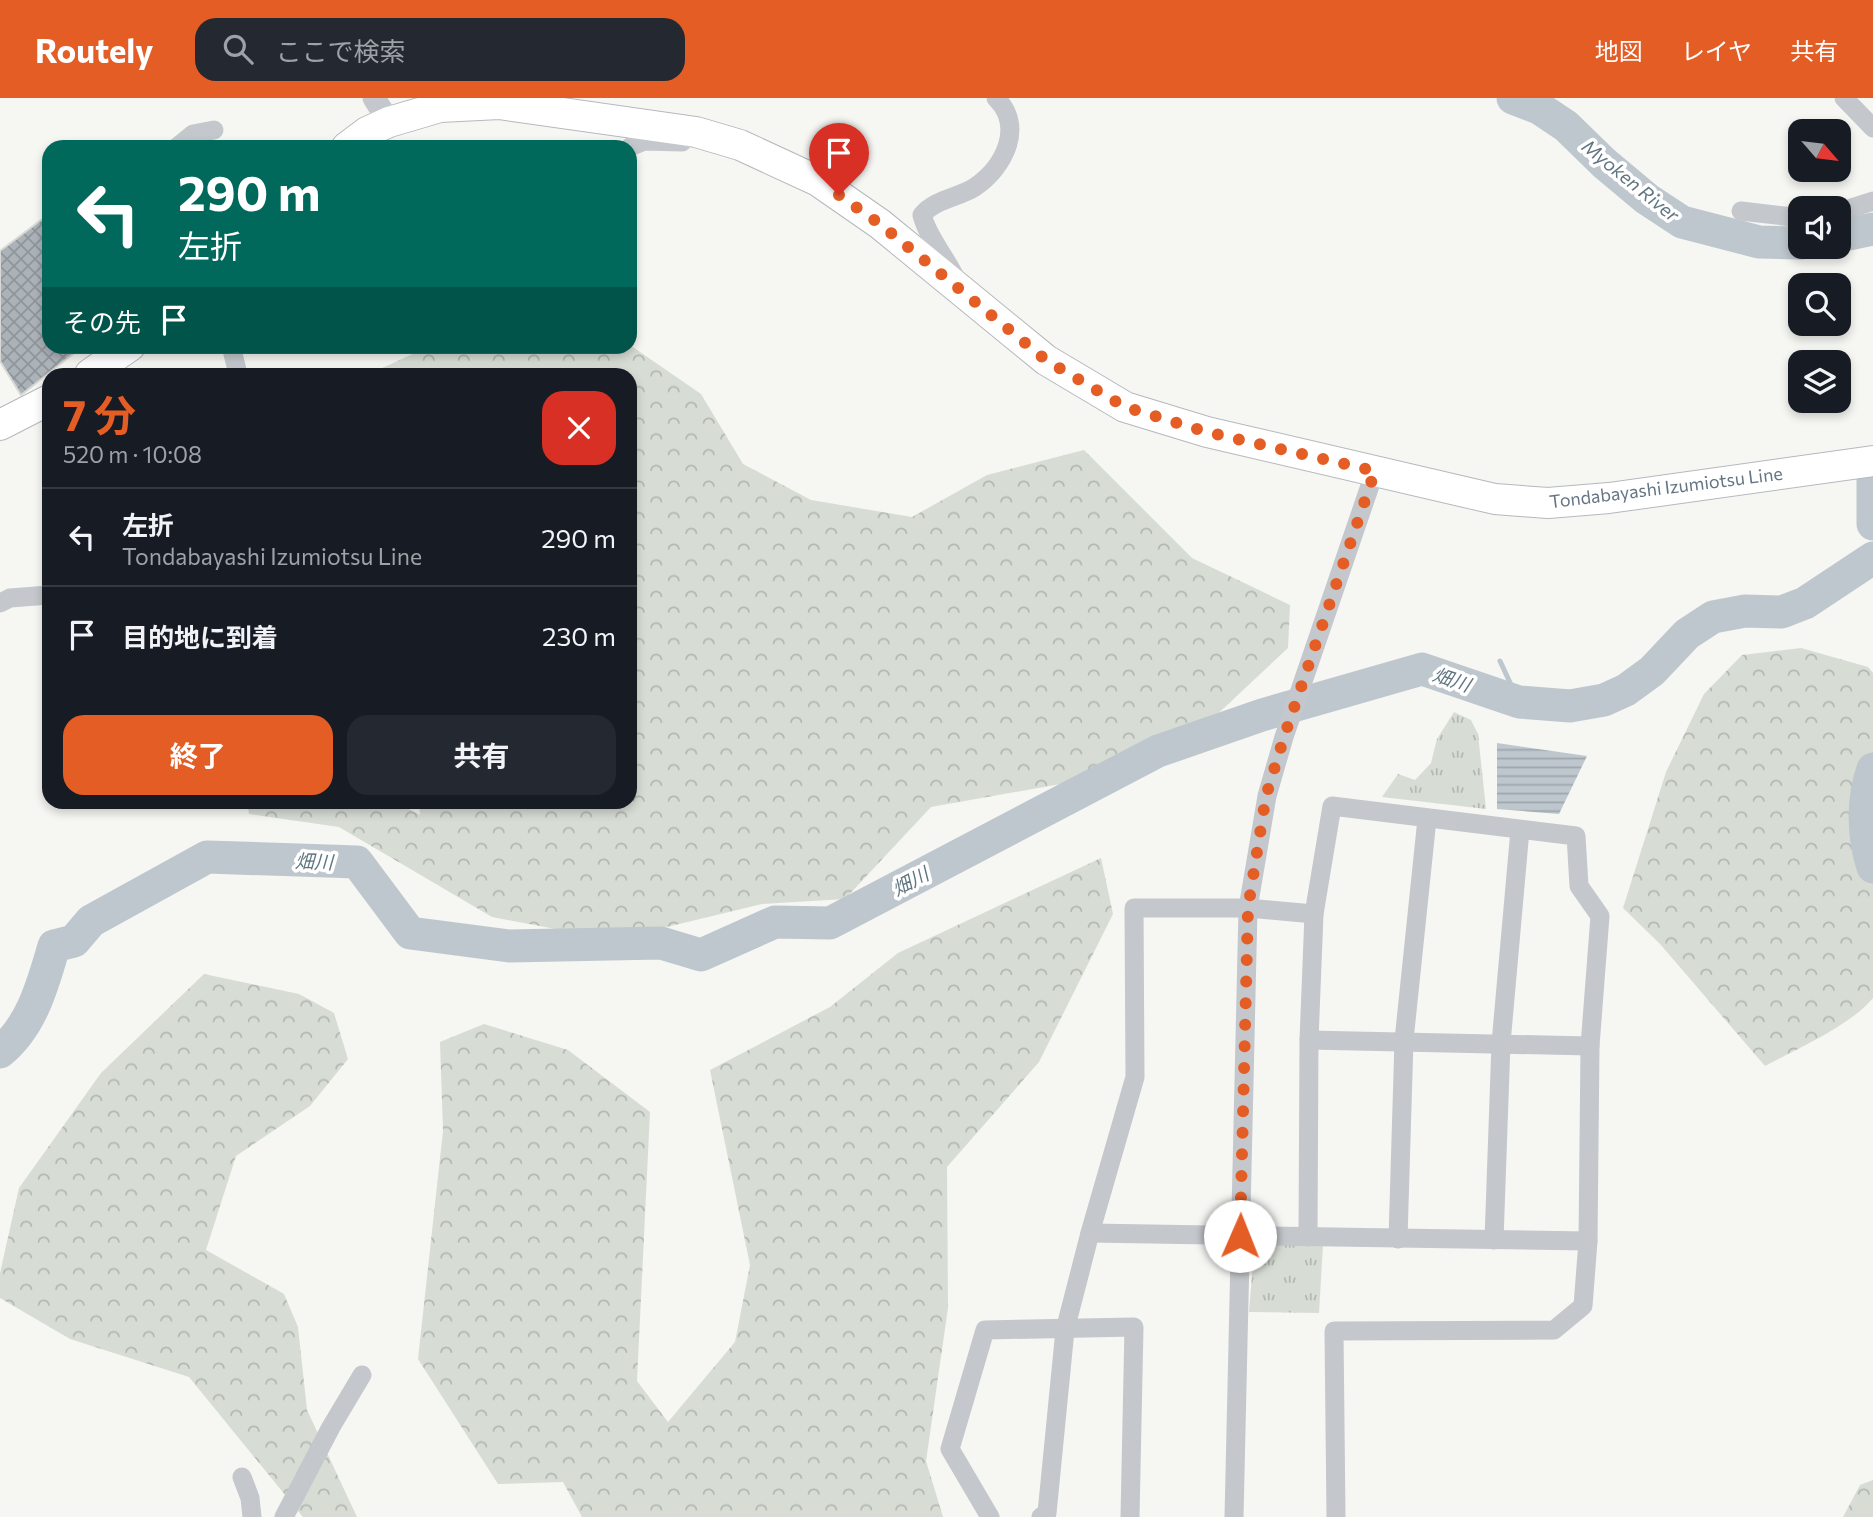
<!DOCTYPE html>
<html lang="ja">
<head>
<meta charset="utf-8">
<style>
  :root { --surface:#171b24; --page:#242831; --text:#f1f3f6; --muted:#9ea1a6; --line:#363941; --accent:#e45d25 }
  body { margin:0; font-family:Commissioner,"Noto Sans JP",sans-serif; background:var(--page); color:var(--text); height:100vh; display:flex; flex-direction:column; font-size:26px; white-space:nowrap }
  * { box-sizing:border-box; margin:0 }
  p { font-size:23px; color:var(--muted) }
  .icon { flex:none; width:38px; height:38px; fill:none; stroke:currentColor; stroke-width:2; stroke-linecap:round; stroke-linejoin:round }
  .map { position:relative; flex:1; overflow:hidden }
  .details { position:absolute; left:42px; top:270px; width:595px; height:441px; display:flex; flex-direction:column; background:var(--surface); border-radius:21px; box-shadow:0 4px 10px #0003 }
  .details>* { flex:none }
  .banner { position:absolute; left:42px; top:42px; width:595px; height:214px; border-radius:21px; box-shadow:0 4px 10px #0003; background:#00695c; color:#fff; overflow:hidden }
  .needle { width:46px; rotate:118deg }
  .buttons { position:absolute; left:1788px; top:21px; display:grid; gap:14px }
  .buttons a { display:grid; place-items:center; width:63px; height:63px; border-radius:14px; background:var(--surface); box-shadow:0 4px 10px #0003; font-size:35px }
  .pin { position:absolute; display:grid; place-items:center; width:60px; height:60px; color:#fff; margin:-72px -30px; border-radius:50% 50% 50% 0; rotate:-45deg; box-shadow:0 0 7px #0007 }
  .pin .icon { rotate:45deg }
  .me { position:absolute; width:77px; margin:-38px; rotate:1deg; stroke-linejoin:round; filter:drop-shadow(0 0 5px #0008) }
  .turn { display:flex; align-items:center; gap:24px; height:147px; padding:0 21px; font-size:32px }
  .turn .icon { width:91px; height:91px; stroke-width:2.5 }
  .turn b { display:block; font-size:49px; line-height:60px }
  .then { display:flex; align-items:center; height:66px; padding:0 21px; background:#0003; gap:14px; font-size:26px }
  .round { display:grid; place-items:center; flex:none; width:74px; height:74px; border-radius:21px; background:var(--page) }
  .headline { display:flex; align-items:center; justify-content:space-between; height:119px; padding:0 21px }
  h1 { font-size:42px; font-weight:700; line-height:52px; color:var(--accent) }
  .cta { display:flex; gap:14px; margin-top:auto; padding:14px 21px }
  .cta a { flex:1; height:80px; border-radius:21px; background:var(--accent); color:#fff; font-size:28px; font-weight:700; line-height:80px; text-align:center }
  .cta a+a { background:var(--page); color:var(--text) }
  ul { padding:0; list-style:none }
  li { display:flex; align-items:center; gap:21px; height:98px; padding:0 21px; border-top:2px solid var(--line) }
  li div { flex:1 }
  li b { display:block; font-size:26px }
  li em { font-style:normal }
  header { display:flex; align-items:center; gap:42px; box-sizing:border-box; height:98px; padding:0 35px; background:var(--accent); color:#fff }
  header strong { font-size:33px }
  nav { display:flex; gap:38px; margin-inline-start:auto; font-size:24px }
  .search { width:490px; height:63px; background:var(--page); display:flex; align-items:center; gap:18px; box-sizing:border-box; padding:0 24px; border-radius:21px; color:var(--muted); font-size:26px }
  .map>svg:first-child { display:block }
  .forest { fill:url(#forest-crowns) }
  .park { fill:url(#park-tufts) }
  .water { fill:url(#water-rules) }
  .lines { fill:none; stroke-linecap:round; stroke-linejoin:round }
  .stream { stroke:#bec7cd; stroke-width:5 }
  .river { stroke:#bec7cd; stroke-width:33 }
  .building { fill:url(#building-cross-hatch); stroke:#d8d8d5; stroke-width:2 }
  .primary-casing { stroke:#b5b9bd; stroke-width:32 }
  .minor { stroke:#c4c7cb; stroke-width:19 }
  .tertiary { stroke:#c4c7cb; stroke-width:23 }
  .primary { stroke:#fff; stroke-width:30 }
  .route { stroke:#e45d25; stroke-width:12; stroke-dasharray:0 21.6 }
  .labels { text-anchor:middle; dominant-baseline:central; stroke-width:7; stroke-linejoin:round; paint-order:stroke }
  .street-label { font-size:18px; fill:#657484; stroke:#fff }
  .water-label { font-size:19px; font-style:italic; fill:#617681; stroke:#fff }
</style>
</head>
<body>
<header>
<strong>Routely</strong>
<div class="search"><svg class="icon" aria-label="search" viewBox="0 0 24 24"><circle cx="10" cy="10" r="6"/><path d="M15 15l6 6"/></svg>ここで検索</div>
<nav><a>地図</a><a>レイヤ</a><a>共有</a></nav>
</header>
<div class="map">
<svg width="1873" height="1419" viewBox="0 0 1873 1419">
  <defs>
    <pattern id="forest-crowns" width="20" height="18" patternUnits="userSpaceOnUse" patternTransform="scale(1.75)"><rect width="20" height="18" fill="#d7ddd4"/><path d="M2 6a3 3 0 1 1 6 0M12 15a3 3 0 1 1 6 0" fill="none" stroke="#b2b8b2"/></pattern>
    <pattern id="park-tufts" width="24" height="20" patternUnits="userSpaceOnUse" patternTransform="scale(1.75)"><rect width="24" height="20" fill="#d7ddd4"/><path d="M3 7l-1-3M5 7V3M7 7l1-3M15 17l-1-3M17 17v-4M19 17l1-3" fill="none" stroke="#b2b8b2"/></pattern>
    <pattern id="water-rules" width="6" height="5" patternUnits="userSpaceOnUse" patternTransform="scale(1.75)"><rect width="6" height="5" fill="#bec7cd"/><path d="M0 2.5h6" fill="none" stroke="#9ea6ac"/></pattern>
    <pattern id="building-cross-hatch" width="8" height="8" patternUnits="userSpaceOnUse" patternTransform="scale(1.75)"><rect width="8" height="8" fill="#abb2b8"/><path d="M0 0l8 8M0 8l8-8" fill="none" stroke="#8f959b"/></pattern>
  </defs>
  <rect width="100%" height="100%" fill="#f6f6f3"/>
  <g class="forest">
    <polygon points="630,247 701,296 743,366 811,402 912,419 987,377 1084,352 1192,460 1290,507 1288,550 1162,668 931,709 845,801 762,806 613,842 492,819 339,729 249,716 247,704 395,704 420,717 419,704 630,704 630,276 369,276 428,249"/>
    <path d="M1801,550L1868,569L1873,575V900C1851,927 1797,951 1765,968L1660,846L1623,810L1666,674L1704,596L1742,557Z"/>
    <polygon points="1101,760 1113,816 1039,964 947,1069 948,1210 926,1363 943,1419 582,1419 563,1384 498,1386 418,1261 443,1033 440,944 484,926 568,952 650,1014 637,1283 668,1324 735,1244 750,1167 710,972 830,909 898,855"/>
    <polygon points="204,876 299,896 334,915 348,961 310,1008 236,1058 206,1152 284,1196 298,1229 307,1312 357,1419 303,1419 189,1279 70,1241 0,1200 0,1175 19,1090 101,975"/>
    <polygon points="1873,1382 1873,1419 1843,1419 1860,1387"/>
  </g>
  <g class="park">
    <polygon points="1454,614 1471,622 1478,636 1486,711 1382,699 1398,676 1415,682 1431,665 1437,641"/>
    <polygon points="1262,1147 1323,1147 1319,1215 1249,1214 1254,1152"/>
  </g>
  <polygon class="water" points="1497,645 1587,658 1559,716 1497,711"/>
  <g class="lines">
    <polyline class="stream" points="1500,563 1519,604"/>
    <g class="river">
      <polyline points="1513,0 1539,10 1566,28 1604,65 1647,101 1682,124 1759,144 1801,145"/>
      <polyline points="1839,138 1873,131"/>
      <polyline points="1873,378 1873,426"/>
      <path d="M1873,671C1862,700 1863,740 1873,769"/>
      <path d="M0,954C32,928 43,886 54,848L74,843L91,823L207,759L357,764L410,835L509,848L661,845L701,857L775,824L830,825L1158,653L1262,617L1422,571L1519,604L1570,608L1604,602L1626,592L1652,573L1687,536L1713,519L1745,513L1782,514L1805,505L1873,460"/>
    </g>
  </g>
  <polygon class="building" points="49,116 49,248 83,248 21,297 0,263 0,153"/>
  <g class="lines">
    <defs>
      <g id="primary">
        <polyline points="347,49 367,34 389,24 440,9 499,6 696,34 740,47 818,83 880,126 1046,262 1125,309 1207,334 1495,401 1548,405 1609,400 1873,363"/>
        <polyline points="90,276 130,248"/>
        <polyline points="0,327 49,302"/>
      </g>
    </defs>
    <use href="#primary" class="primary-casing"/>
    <g class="minor">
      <polyline points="1844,0 1873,30"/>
      <polyline points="177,49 193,36 214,32"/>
      <polyline points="630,49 644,43 682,44"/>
      <polyline points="1741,113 1801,120"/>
      <polyline points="1839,114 1873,103"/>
      <path d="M956,181C946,159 928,140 922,117C935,101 958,100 975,89C1004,69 1025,29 996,0"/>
      <polyline points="231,248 238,276"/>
      <polyline points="0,505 10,500 49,497"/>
      <polyline points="1309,942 1590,948"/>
      <polyline points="1090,1135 1588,1143"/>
      <polyline points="1308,1139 1309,942 1314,816 1332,708 1576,738 1579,788 1600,818 1590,948 1588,1143 1583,1208 1554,1232 1334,1233 1336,1419"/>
      <polyline points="1398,1141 1404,942 1427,721"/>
      <polyline points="1494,1142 1501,945 1520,732"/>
      <polyline points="242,1379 250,1400 252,1419"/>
      <polyline points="284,1419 331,1329 362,1277"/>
      <polyline points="990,1419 950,1351 985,1232 1134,1229 1130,1419"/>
      <polyline points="1041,1419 1047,1415 1065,1232 1090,1135 1135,979 1134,810 1248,810 1314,816"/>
      <polyline points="1234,1419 1248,810 1267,698 1284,639 1375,373"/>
    </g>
    <polyline class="tertiary" points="374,0 389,24"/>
    <use href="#primary" class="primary"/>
  </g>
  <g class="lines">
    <polyline class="route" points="839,97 880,126 1046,262 1125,309 1207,334 1375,373 1284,639 1266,698 1248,810 1240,1138"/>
  </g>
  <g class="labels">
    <g class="street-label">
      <text transform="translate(1666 389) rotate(-7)">Tondabayashi Izumiotsu Line</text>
    </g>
    <g class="water-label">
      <text transform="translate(1631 82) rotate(39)">Myoken River</text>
      <text transform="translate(1452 581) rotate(19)">畑川</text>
      <text transform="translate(314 763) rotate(2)">畑川</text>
      <text transform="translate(910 783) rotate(-28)">畑川</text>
    </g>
  </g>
</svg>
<div class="buttons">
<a><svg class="needle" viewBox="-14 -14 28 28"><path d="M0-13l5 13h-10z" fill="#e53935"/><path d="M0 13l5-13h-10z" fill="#9ea1a6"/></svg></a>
<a><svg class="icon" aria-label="sound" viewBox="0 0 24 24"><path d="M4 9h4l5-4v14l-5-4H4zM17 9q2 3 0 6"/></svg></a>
<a><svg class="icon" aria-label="search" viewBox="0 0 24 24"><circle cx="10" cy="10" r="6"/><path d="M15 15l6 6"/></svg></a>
<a><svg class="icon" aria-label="layers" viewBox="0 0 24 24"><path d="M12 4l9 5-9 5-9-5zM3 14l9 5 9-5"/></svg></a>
</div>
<div class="pin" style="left:839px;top:97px;background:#d93025"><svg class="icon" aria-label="arrive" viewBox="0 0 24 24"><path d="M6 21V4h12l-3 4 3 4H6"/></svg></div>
<svg class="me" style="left:1240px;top:1138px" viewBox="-20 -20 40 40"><circle r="19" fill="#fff"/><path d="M0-13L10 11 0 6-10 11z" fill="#e45d25"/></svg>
<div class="banner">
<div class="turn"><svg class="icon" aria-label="left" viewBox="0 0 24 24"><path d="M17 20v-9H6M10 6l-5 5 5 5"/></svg><div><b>290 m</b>左折</div></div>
<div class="then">その先<svg class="icon" aria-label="arrive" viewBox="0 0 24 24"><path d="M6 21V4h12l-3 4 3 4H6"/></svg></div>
</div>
<section class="details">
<div class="headline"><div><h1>7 分</h1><p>520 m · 10:08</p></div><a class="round" style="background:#d93025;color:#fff"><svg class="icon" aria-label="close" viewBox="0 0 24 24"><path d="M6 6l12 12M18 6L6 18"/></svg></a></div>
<ul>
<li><svg class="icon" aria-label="left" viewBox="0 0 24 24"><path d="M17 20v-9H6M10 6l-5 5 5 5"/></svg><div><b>左折</b><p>Tondabayashi Izumiotsu Line</p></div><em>290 m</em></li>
<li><svg class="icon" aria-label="arrive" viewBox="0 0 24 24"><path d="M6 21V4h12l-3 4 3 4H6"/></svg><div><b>目的地に到着</b></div><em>230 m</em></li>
</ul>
<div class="cta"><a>終了</a><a>共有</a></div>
</section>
</div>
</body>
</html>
